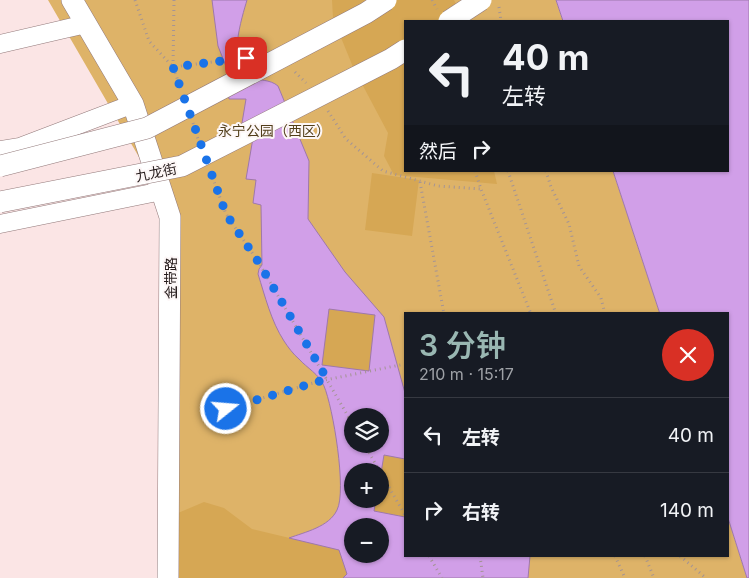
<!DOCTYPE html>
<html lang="zh">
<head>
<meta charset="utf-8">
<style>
  :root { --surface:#171b24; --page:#242831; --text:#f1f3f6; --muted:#9ea1a6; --line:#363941; --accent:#99b7b2 }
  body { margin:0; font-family:Inter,"Noto Sans SC",sans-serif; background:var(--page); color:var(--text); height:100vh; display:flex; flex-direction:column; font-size:19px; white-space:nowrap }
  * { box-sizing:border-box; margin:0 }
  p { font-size:16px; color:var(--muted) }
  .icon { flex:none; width:28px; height:28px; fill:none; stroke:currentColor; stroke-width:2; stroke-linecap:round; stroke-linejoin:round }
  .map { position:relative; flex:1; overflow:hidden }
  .side { position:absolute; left:404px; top:312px; width:325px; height:245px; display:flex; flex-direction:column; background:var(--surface); border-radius:0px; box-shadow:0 1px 4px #0004 }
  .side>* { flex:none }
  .guide { position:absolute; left:404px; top:20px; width:325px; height:152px; border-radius:0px; box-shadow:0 1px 4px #0004; background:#171b24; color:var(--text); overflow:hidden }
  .controls { position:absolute; left:344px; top:408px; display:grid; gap:10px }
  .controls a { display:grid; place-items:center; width:45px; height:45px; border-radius:50%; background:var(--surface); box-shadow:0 1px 4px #0004; font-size:25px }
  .pin { position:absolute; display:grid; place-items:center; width:42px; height:42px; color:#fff; margin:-21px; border-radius:10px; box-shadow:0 2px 8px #0006 }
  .me { position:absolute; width:55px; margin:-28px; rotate:73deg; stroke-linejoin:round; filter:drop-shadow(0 0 4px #0008) }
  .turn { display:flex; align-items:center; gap:18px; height:105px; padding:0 15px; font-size:22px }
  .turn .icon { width:65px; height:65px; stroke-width:2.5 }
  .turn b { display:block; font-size:35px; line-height:42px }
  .then { display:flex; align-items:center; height:48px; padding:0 15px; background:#0003; gap:10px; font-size:19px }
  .round { display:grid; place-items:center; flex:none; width:52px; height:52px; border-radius:26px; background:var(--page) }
  .summary { display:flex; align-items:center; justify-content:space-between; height:85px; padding:0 15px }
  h1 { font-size:30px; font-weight:600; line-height:38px; color:var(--accent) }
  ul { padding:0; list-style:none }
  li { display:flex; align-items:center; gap:15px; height:75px; padding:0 15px; border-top:1px solid var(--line) }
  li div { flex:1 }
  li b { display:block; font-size:19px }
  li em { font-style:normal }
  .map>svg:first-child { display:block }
  .green { fill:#deb368; fill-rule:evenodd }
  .forest { fill:#d6a754 }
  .water { fill:#d19fe8; stroke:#9e78ab; fill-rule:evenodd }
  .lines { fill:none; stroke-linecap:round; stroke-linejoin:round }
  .minor-casing { stroke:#937a7b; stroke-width:19 }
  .major-casing { stroke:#937a7b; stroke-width:22 }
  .path { stroke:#a59494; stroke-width:3; stroke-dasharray:1 4; stroke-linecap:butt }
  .minor { stroke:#fff; stroke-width:18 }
  .major { stroke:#fff; stroke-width:21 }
  .major-bridge-casing { stroke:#937a7b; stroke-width:22; stroke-linecap:butt }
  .major-bridge { stroke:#fff; stroke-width:21 }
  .route { stroke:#1a73e8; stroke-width:9; stroke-dasharray:0 16.2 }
  .labels { text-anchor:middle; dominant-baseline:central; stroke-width:4; stroke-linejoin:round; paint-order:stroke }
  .park-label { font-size:14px; fill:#523f1b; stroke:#fdf7f7 }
  .street-label { font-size:14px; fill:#281e1e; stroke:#fdf7f7 }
</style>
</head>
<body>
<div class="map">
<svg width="749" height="578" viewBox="0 0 749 578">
  <rect width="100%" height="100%" fill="#fbe5e5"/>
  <path class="green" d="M48,0H556L563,21H405V171H613L660,314H405V556H728V518L747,578H168L165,202ZM352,416H380V444H352ZM352,471H380V499H352ZM352,526H380V554H352Z"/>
  <g class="forest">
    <polygon points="332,0 454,0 459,10 462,21 405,21 405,171 494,171 497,184 394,175 384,156 388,133 353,67 333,18"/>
    <polygon points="372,173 419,180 412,236 365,230"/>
    <polygon points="328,309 376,315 369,371 321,365"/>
    <polygon points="384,455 405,459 405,517 374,511 376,499 380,499 380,479"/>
    <polygon points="204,502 224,508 252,529 340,550 347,574 343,578 168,578 178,513"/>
  </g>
  <g class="water">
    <path d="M212,0H247C242,17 226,67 249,77C259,81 270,79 278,86L309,161L308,219L345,272L384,317L405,393V459L384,455L380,479V471H352V499H376L374,511L405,517V556H530L528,578H343L347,574L339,550L289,538C305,532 329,527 337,510C347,491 333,407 324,386C319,374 307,368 299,359C293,354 288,347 284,341C271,321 265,296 258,274L259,269L262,265L261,205L253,203L256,180L246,179L254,132L241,129L246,99H229L227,69L218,46ZM329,309L375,315L369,371L322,365ZM352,416H380V444H352ZM352,526H380V554H352Z"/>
    <polygon points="556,0 749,0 749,578 747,578 728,518 728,314 660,314 613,171 728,171 728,21 563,21"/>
  </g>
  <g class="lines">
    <defs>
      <g id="minor">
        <polyline points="0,44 86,24"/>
        <polyline points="0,150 20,147 133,104"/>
        <polyline points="0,224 162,191"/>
      </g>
      <polyline id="major" points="72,0 133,104 170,217 168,578"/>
    </defs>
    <use href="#minor" class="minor-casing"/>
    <use href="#major" class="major-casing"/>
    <g class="path">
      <polyline points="135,0 149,41 173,67 181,89"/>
      <polyline points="174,0 173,67 236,59"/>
      <polyline points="432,0 437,9"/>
      <polyline points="499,7 501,21"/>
      <polyline points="295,72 306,83"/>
      <polyline points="328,111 346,139 383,171 438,186 481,189"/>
      <polyline points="193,123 198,139"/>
      <polyline points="475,171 481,189 531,314"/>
      <polyline points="508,171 556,314"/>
      <polyline points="546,171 551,187 569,224 579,266 601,298 605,314"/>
      <polyline points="211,173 226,214 259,263 352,423"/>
      <polyline points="420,182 444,314"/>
      <polyline points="225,409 320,381 405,364"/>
      <polyline points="364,444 405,515"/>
      <polyline points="429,556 442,578"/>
      <polyline points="480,556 483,578"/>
      <polyline points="615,556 625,578"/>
      <polyline points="645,556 654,578"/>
      <polyline points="680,556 706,578"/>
    </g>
    <use href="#minor" class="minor"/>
    <use href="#major" class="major"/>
    <defs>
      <g id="major-bridge">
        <polyline points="449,21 481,0"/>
        <polyline points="0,166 147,128 366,13 386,0"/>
        <polyline points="0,202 182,166 391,59 405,50"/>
      </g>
    </defs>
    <use href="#major-bridge" class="major-bridge-casing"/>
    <use href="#major-bridge" class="major-bridge"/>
  </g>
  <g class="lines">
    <polyline class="route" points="226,409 327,379 259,263 226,214 173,67 246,58"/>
  </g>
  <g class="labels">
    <g class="park-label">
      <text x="274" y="130">永宁公园（西区）</text>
    </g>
    <g class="street-label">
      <text transform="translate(156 172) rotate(-12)">九龙街</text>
      <text transform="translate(170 278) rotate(-90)">金带路</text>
    </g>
  </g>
</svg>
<div class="controls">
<a><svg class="icon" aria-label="layers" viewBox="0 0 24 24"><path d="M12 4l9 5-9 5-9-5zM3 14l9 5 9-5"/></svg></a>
<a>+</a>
<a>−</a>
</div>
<div class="pin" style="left:246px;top:58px;background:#d93025"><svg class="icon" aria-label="arrive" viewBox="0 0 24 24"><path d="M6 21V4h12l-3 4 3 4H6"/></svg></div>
<svg class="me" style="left:226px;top:409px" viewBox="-20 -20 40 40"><circle r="17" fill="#1a73e8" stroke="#fff" stroke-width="3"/><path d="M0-11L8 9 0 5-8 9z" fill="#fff"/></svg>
<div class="guide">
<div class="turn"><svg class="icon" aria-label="left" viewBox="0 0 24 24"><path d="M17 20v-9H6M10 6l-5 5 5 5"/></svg><div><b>40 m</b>左转</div></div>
<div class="then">然后<svg class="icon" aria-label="right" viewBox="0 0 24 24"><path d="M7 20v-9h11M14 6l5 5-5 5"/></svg></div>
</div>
<section class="side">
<div class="summary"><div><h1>3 分钟</h1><p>210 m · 15:17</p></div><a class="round" style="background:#d93025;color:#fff"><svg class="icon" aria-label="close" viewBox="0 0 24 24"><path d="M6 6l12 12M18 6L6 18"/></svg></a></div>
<ul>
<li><svg class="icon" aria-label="left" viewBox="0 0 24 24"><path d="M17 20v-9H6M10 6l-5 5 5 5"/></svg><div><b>左转</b></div><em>40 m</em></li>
<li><svg class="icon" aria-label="right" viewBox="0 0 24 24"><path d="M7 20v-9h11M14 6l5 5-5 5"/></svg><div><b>右转</b></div><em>140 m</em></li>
</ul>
</section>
</div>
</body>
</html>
